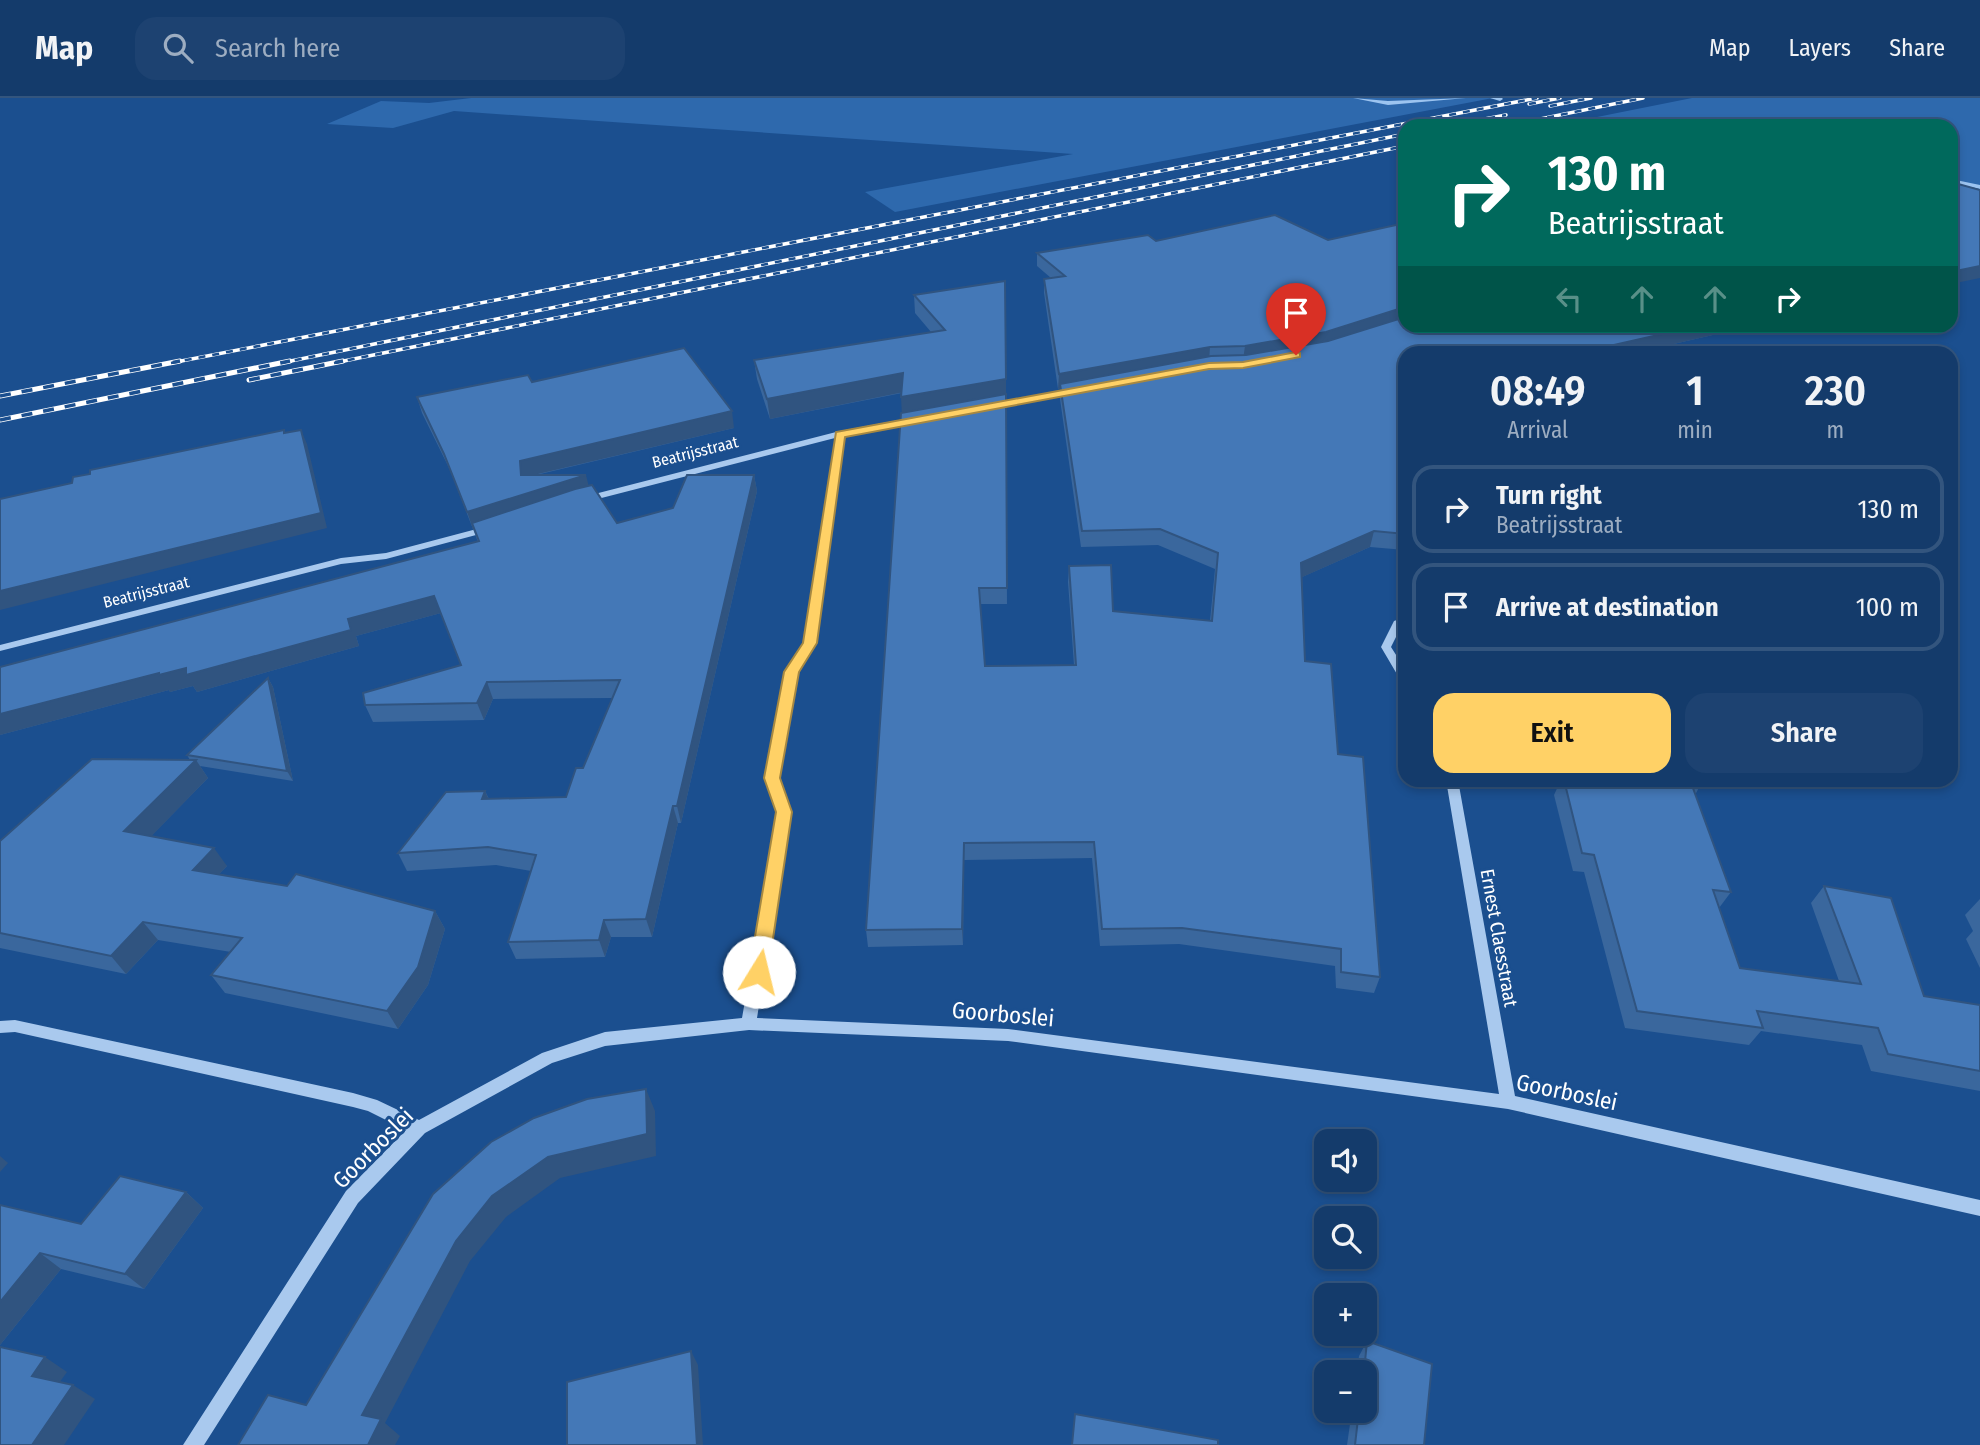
<!DOCTYPE html>
<html lang="en">
<head>
<meta charset="utf-8">
<style>
  :root { --surface:#143b6b; --page:#1d4271; --text:#f1f3f6; --muted:#9dadc1; --line:#33557e; --accent:#ffd166 }
  body { margin:0; font-family:"Fira Sans Condensed",sans-serif; background:var(--page); color:var(--text); height:100vh; display:flex; flex-direction:column; font-size:26px; white-space:nowrap }
  * { box-sizing:border-box; margin:0 }
  p { font-size:23px; color:var(--muted) }
  .icon { flex:none; width:38px; height:38px; fill:none; stroke:currentColor; stroke-width:2; stroke-linecap:round; stroke-linejoin:round }
  .map { position:relative; flex:1; overflow:hidden }
  .side { position:absolute; left:1398px; top:248px; width:560px; height:441px; display:flex; flex-direction:column; background:var(--surface); border-radius:21px; box-shadow:0 4px 10px #0003,0 0 0 2px var(--line) }
  .side>* { flex:none }
  .top-card { position:absolute; left:1398px; top:21px; width:560px; height:214px; border-radius:21px; box-shadow:0 4px 10px #0003,0 0 0 2px var(--line); background:#00695c; color:#fff; overflow:hidden }
  .controls { position:absolute; left:1314px; top:1031px; display:grid; gap:14px }
  .controls a { display:grid; place-items:center; width:63px; height:63px; border-radius:14px; background:var(--surface); box-shadow:0 4px 10px #0003,0 0 0 2px var(--line); font-size:35px }
  .pin { position:absolute; display:grid; place-items:center; width:60px; height:60px; color:#fff; margin:-72px -30px; border-radius:50% 50% 50% 0; rotate:-45deg; box-shadow:0 0 7px #0007 }
  .pin .icon { rotate:45deg }
  .me { position:absolute; width:77px; margin:-38px; rotate:9deg; stroke-linejoin:round; filter:drop-shadow(0 0 5px #0008) }
  .turn { display:flex; align-items:center; gap:24px; height:147px; padding:0 35px; font-size:32px }
  .turn .icon { width:91px; height:91px; stroke-width:2.5 }
  .turn b { display:block; font-size:49px; line-height:60px }
  .lanes { display:flex; align-items:center; height:66px; padding:0 35px; background:#0003; justify-content:center; gap:35px; direction:ltr }
  .lanes .off { opacity:.35 }
  .eta { display:flex; justify-content:space-evenly; align-items:center; height:119px; text-align:center }
  .eta b { font-size:42px; font-weight:600; line-height:49px }
  .action { display:flex; gap:14px; margin-top:auto; padding:14px 35px }
  .action a { flex:1; height:80px; border-radius:21px; background:var(--accent); color:#111; font-size:28px; font-weight:600; line-height:80px; text-align:center }
  .action a+a { background:var(--page); color:var(--text) }
  ul { padding:0; list-style:none }
  li { display:flex; align-items:center; gap:21px; height:88px; margin:0 14px 10px; padding:0 21px; border:4px solid var(--line); border-radius:21px }
  li div { flex:1 }
  li b { display:block; font-size:26px }
  li em { font-style:normal }
  header { display:flex; align-items:center; gap:42px; box-sizing:border-box; height:98px; padding:0 35px; background:var(--surface); border-bottom:2px solid var(--line) }
  header strong { font-size:33px }
  nav { display:flex; gap:38px; margin-inline-start:auto; font-size:24px }
  .search { width:490px; height:63px; background:var(--page); display:flex; align-items:center; gap:18px; box-sizing:border-box; padding:0 24px; border-radius:21px; color:var(--muted); font-size:26px }
  .map>svg:first-child { display:block }
  .green { fill:#2e69ad }
  .lines { fill:none; stroke-linecap:round; stroke-linejoin:round }
  .stream { fill:#9cc4f0; fill-rule:evenodd }
  .minor { fill:#a9c9ee; fill-rule:evenodd }
  .rail-far1-casing { stroke:#fff; stroke-width:3.5 }
  .rail-casing { stroke:#fff; stroke-width:5 }
  .rail-far1 { stroke:#1b4f8f; stroke-width:2.5; stroke-dasharray:7; stroke-linecap:butt }
  .rail { stroke:#1b4f8f; stroke-width:3.5; stroke-dasharray:11; stroke-linecap:butt }
  .wall { fill:#3a679d }
  .shaded-wall { fill:#305480 }
  .building { fill:#4478b7; stroke:#305480; stroke-width:2 }
  .route { fill:#ffd166; stroke:#a68842; stroke-width:2 }
  .labels { text-anchor:middle; dominant-baseline:central; stroke-width:6; stroke-linejoin:round; paint-order:stroke }
  .far-street-label { font-size:16px; fill:#fff; stroke:#1b4f8f }
  .street-label { font-size:19px; fill:#fff; stroke:#1b4f8f }
  .near-street-label { font-size:23px; fill:#fff; stroke:#1b4f8f }
</style>
</head>
<body>
<header>
<strong>Map</strong>
<div class="search"><svg class="icon" aria-label="search" viewBox="0 0 24 24"><circle cx="10" cy="10" r="6"/><path d="M15 15l6 6"/></svg>Search here</div>
<nav><a>Map</a><a>Layers</a><a>Share</a></nav>
</header>
<div class="map">
<svg width="1980" height="1347" viewBox="0 0 1980 1347">
  <rect width="100%" height="100%" fill="#1b4f8f"/>
  <g class="green">
    <polygon points="471,0 1493,0 895,114 865,94 1073,56 454,13 393,30 327,26 381,3 429,5"/>
    <polygon points="1692,0 1980,0 1980,88 1951,83 1951,28 1640,28 1572,24"/>
  </g>
  <g class="lines">
    <g class="stream">
      <polygon points="1353,0 1388,3 1466,0 1388,7"/>
      <polygon points="1490,0 1502,0 1503,1 1500,3"/>
      <polygon points="1581,24 1603,26 1606,28 1579,27"/>
      <polygon points="1951,81 1980,87 1980,91 1951,85"/>
    </g>
    <g class="minor">
      <polygon points="1073,291 1076,291 1076,295 991,310 987,308 991,306"/>
      <polygon points="915,319 919,322 918,324 844,338 815,545 797,574 779,680 790,714 757,920 1008,931 1499,996 1446,682 1458,682 1515,998 1980,1102 1980,1118 1508,1011 1008,943 749,932 605,948 552,965 425,1035 358,1105 204,1347 183,1347 346,1093 406,1032 368,1013 353,1009 15,934 0,935 0,923 15,922 353,995 377,1002 419,1022 542,955 605,934 742,920 778,714 767,680 785,574 805,545 835,340 582,405 577,402 579,400 840,333"/>
      <polygon points="488,428 491,429 491,433 386,461 341,466 0,553 0,547 341,460 386,455"/>
      <polygon points="1405,519 1405,526 1402,527 1391,549 1405,571 1405,584 1401,583 1381,549 1394,523"/>
    </g>
    <defs>
      <g id="rail-far1">
        <polyline points="1529,6 1560,0"/>
        <polyline points="1550,8 1591,0"/>
        <polyline points="1447,28 1506,17"/>
        <polyline points="1506,28 1643,0"/>
        <polyline points="171,265 1537,0"/>
        <polyline points="281,265 1405,36"/>
        <polyline points="334,265 1405,48"/>
      </g>
      <g id="rail">
        <polyline points="249,282 343,263"/>
        <polyline points="0,298 180,263"/>
        <polyline points="0,322 290,263"/>
      </g>
    </defs>
    <use href="#rail-far1" class="rail-far1-casing"/>
    <use href="#rail" class="rail-casing"/>
    <use href="#rail-far1" class="rail-far1"/>
    <use href="#rail" class="rail"/>
  </g>
  <g class="wall">
    <polygon points="1405,125 1405,228 1752,228 1630,256 1405,256 1405,452 1370,449 1302,479 1305,563 1338,656 1380,879 1374,895 1336,890 1335,868 1179,846 1100,848 1092,760 964,762 963,847 868,849 866,832 902,315 902,295 770,321 757,281 754,262 931,234 915,215 914,197 1005,183 1007,506 980,506 985,568 1074,567 1068,484 1069,468 1113,513 1210,523 1215,471 1158,447 1081,449 1060,301 1060,290 1058,291 1044,195 1044,181 1051,180 1037,168 1037,155 1156,143 1328,142"/>
    <polygon points="532,284 734,330 536,377 589,388 617,425 673,410 754,377 757,393 681,725 678,725 652,839 611,839 605,859 516,861 508,844 531,773 496,767 407,773 398,755 485,693 489,701 566,699 583,670 612,600 493,601 484,622 373,624 365,607 461,567 441,515 356,538 359,548 197,594 193,588 170,594 169,592 0,637 0,569 478,444 450,372 422,315 417,299"/>
    <polygon points="268,580 273,589 293,683 200,668 208,680 151,738 227,768 219,776 435,813 445,831 428,887 398,931 225,895 211,877 231,854 158,842 126,876 0,850 0,743 190,662 187,657"/>
    <polygon points="1561,682 1703,682 1695,697 1731,794 1719,810 1740,870 1839,883 1811,805 1824,788 1924,898 1980,907 1980,993 1871,973 1862,947 1761,933 1749,947 1625,930 1584,774 1573,773 1554,697"/>
    <polygon points="1980,801 1980,870 1966,841 1973,833 1965,817"/>
    <polygon points="186,1094 203,1110 144,1191 61,1171 0,1247 0,1107 81,1126"/>
    <polygon points="1367,1243 1424,1347 1347,1347 1352,1312 1365,1312 1365,1274 1357,1274 1359,1258"/>
  </g>
  <g class="shaded-wall">
    <polygon points="1980,168 1980,180 1951,186 1951,174"/>
    <polygon points="1405,209 1404,221 1323,247 1243,262 1245,248"/>
    <polygon points="1698,228 1752,228 1630,256 1574,256"/>
    <polygon points="1210,249 1209,263 1060,286 1060,290 1058,291 1059,276"/>
    <polygon points="903,275 904,294 770,321 767,301"/>
    <polygon points="1006,281 1006,300 902,319 901,299"/>
    <polygon points="732,313 734,330 525,379 521,377 520,363"/>
    <polygon points="301,332 307,346 327,430 0,512 0,493"/>
    <polygon points="586,377 590,393 473,431 467,414"/>
    <polygon points="754,377 757,393 681,725 677,708"/>
    <polygon points="1374,433 1370,449 1298,481 1301,465"/>
    <polygon points="434,498 441,515 356,538 359,548 197,594 193,588 170,594 169,592 0,637 0,616"/>
    <polygon points="268,580 273,589 293,683 287,673"/>
    <polygon points="487,584 493,601 484,622 477,605"/>
    <polygon points="196,662 208,680 138,752 124,733"/>
    <polygon points="485,693 493,711 482,701"/>
    <polygon points="673,708 678,725 652,839 646,821"/>
    <polygon points="964,745 964,762 963,847 962,831"/>
    <polygon points="214,750 227,768 206,790 193,772"/>
    <polygon points="435,813 445,831 428,887 398,931 387,913"/>
    <polygon points="604,822 611,839 605,859 599,842"/>
    <polygon points="143,824 158,842 126,876 111,858"/>
    <polygon points="646,991 655,1013 656,1058 560,1080 506,1119 470,1163 385,1325 400,1338 395,1347 368,1347 362,1317 456,1143 492,1098"/>
    <polygon points="0,1058 8,1065 0,1074"/>
    <polygon points="186,1094 203,1110 144,1191 125,1176"/>
    <polygon points="40,1155 61,1171 0,1247 0,1204"/>
    <polygon points="691,1253 698,1267 703,1347 697,1347"/>
    <polygon points="45,1259 67,1274 54,1292 32,1278"/>
    <polygon points="73,1287 95,1301 64,1347 32,1347"/>
  </g>
  <g class="building">
    <polygon points="1951,84 1980,92 1980,168 1951,174"/>
    <polygon points="1275,117 1328,142 1405,125 1405,209 1326,234 1245,248 1210,249 1059,276 1044,181 1065,178 1037,155 1148,137 1156,143"/>
    <polygon points="1005,183 1006,281 901,299 903,275 767,301 754,262 945,232 914,197"/>
    <polygon points="1405,219 1405,228 1698,228 1574,256 1405,256 1405,436 1374,433 1301,465 1305,563 1331,566 1338,656 1363,659 1380,879 1341,874 1341,851 1182,830 1102,831 1094,744 964,745 962,831 866,832 901,315 1006,296 1007,490 979,490 985,568 1076,567 1069,468 1111,467 1113,513 1212,523 1218,455 1160,431 1082,433 1060,286 1211,258 1246,257 1328,243"/>
    <polygon points="684,250 732,313 520,363 521,377 586,377 467,414 444,356 417,299 528,277 532,284"/>
    <polygon points="284,332 284,335 301,332 321,415 0,493 0,401 72,385 73,379 90,376 90,372"/>
    <polygon points="687,377 754,377 677,708 673,708 646,821 604,822 599,842 508,844 536,757 488,749 398,755 446,694 485,693 482,701 566,699 576,670 583,670 620,582 487,584 477,605 365,607 363,595 461,567 434,498 348,521 351,532 186,577 186,570 159,577 159,575 0,616 0,569 479,443 472,425 575,391 592,387 617,425 673,410"/>
    <polygon points="268,580 287,673 187,657"/>
    <polygon points="92,661 196,662 124,733 214,750 193,772 287,788 296,776 435,813 418,869 387,913 211,877 242,840 143,824 111,858 0,835 0,743"/>
    <polygon points="1564,682 1690,682 1731,794 1713,792 1740,870 1861,886 1824,788 1891,800 1924,898 1980,907 1980,973 1888,956 1878,930 1757,913 1763,930 1637,913 1594,757 1582,755"/>
    <polygon points="646,991 647,1036 548,1059 492,1098 456,1143 362,1317 381,1321 368,1347 238,1347 268,1297 306,1307 433,1096 491,1044 534,1020 587,1001"/>
    <polygon points="120,1078 186,1094 125,1176 40,1155 0,1204 0,1107 81,1126"/>
    <polygon points="1367,1243 1432,1266 1424,1347 1355,1347 1359,1312 1365,1312 1365,1274 1364,1274"/>
    <polygon points="0,1249 45,1259 32,1278 73,1287 32,1347 0,1347"/>
    <polygon points="691,1253 697,1347 567,1347 567,1284"/>
    <polygon points="1075,1316 1218,1342 1218,1347 1072,1347"/>
  </g>
  <polygon class="route" points="1296,254 1300,255 1300,259 1243,270 1209,271 845,339 817,545 799,574 780,680 792,714 768,874 765,880 759,882 752,880 749,874 776,714 764,680 784,574 803,545 836,334 1209,265 1243,264"/>
  <g class="labels">
    <g class="far-street-label">
      <text transform="translate(695 354) rotate(-14)">Beatrijsstraat</text>
      <text transform="translate(146 494) rotate(-14)">Beatrijsstraat</text>
    </g>
    <g class="street-label">
      <text transform="translate(1499 840) rotate(80)">Ernest Claesstraat</text>
    </g>
    <g class="near-street-label">
      <text transform="translate(1003 916) rotate(5)">Goorboslei</text>
      <text transform="translate(1567 994) rotate(12)">Goorboslei</text>
      <text transform="translate(373 1050) rotate(-45)">Goorboslei</text>
    </g>
  </g>
</svg>
<div class="controls">
<a><svg class="icon" aria-label="sound" viewBox="0 0 24 24"><path d="M4 9h4l5-4v14l-5-4H4zM17 9q2 3 0 6"/></svg></a>
<a><svg class="icon" aria-label="search" viewBox="0 0 24 24"><circle cx="10" cy="10" r="6"/><path d="M15 15l6 6"/></svg></a>
<a>+</a>
<a>−</a>
</div>
<div class="pin" style="left:1296px;top:257px;background:#d93025"><svg class="icon" aria-label="arrive" viewBox="0 0 24 24"><path d="M6 21V4h12l-3 4 3 4H6"/></svg></div>
<svg class="me" style="left:759px;top:874px" viewBox="-20 -20 40 40"><circle r="19" fill="#fff"/><path d="M0-13L10 11 0 6-10 11z" fill="#ffd166"/></svg>
<div class="top-card">
<div class="turn"><svg class="icon" aria-label="right" viewBox="0 0 24 24"><path d="M7 20v-9h11M14 6l5 5-5 5"/></svg><div><b>130 m</b>Beatrijsstraat</div></div>
<div class="lanes"><svg class="icon off" aria-label="left" viewBox="0 0 24 24"><path d="M17 20v-9H6M10 6l-5 5 5 5"/></svg><svg class="icon off" aria-label="ahead" viewBox="0 0 24 24"><path d="M12 20V5M6 11l6-6 6 6"/></svg><svg class="icon off" aria-label="ahead" viewBox="0 0 24 24"><path d="M12 20V5M6 11l6-6 6 6"/></svg><svg class="icon" aria-label="right" viewBox="0 0 24 24"><path d="M7 20v-9h11M14 6l5 5-5 5"/></svg></div>
</div>
<section class="side">
<div class="eta">
<div><b>08:49</b><p>Arrival</p></div>
<div><b>1</b><p>min</p></div>
<div><b>230</b><p>m</p></div>
</div>
<ul>
<li><svg class="icon" aria-label="right" viewBox="0 0 24 24"><path d="M7 20v-9h11M14 6l5 5-5 5"/></svg><div><b>Turn right</b><p>Beatrijsstraat</p></div><em>130 m</em></li>
<li><svg class="icon" aria-label="arrive" viewBox="0 0 24 24"><path d="M6 21V4h12l-3 4 3 4H6"/></svg><div><b>Arrive at destination</b></div><em>100 m</em></li>
</ul>
<div class="action"><a>Exit</a><a>Share</a></div>
</section>
</div>
</body>
</html>
